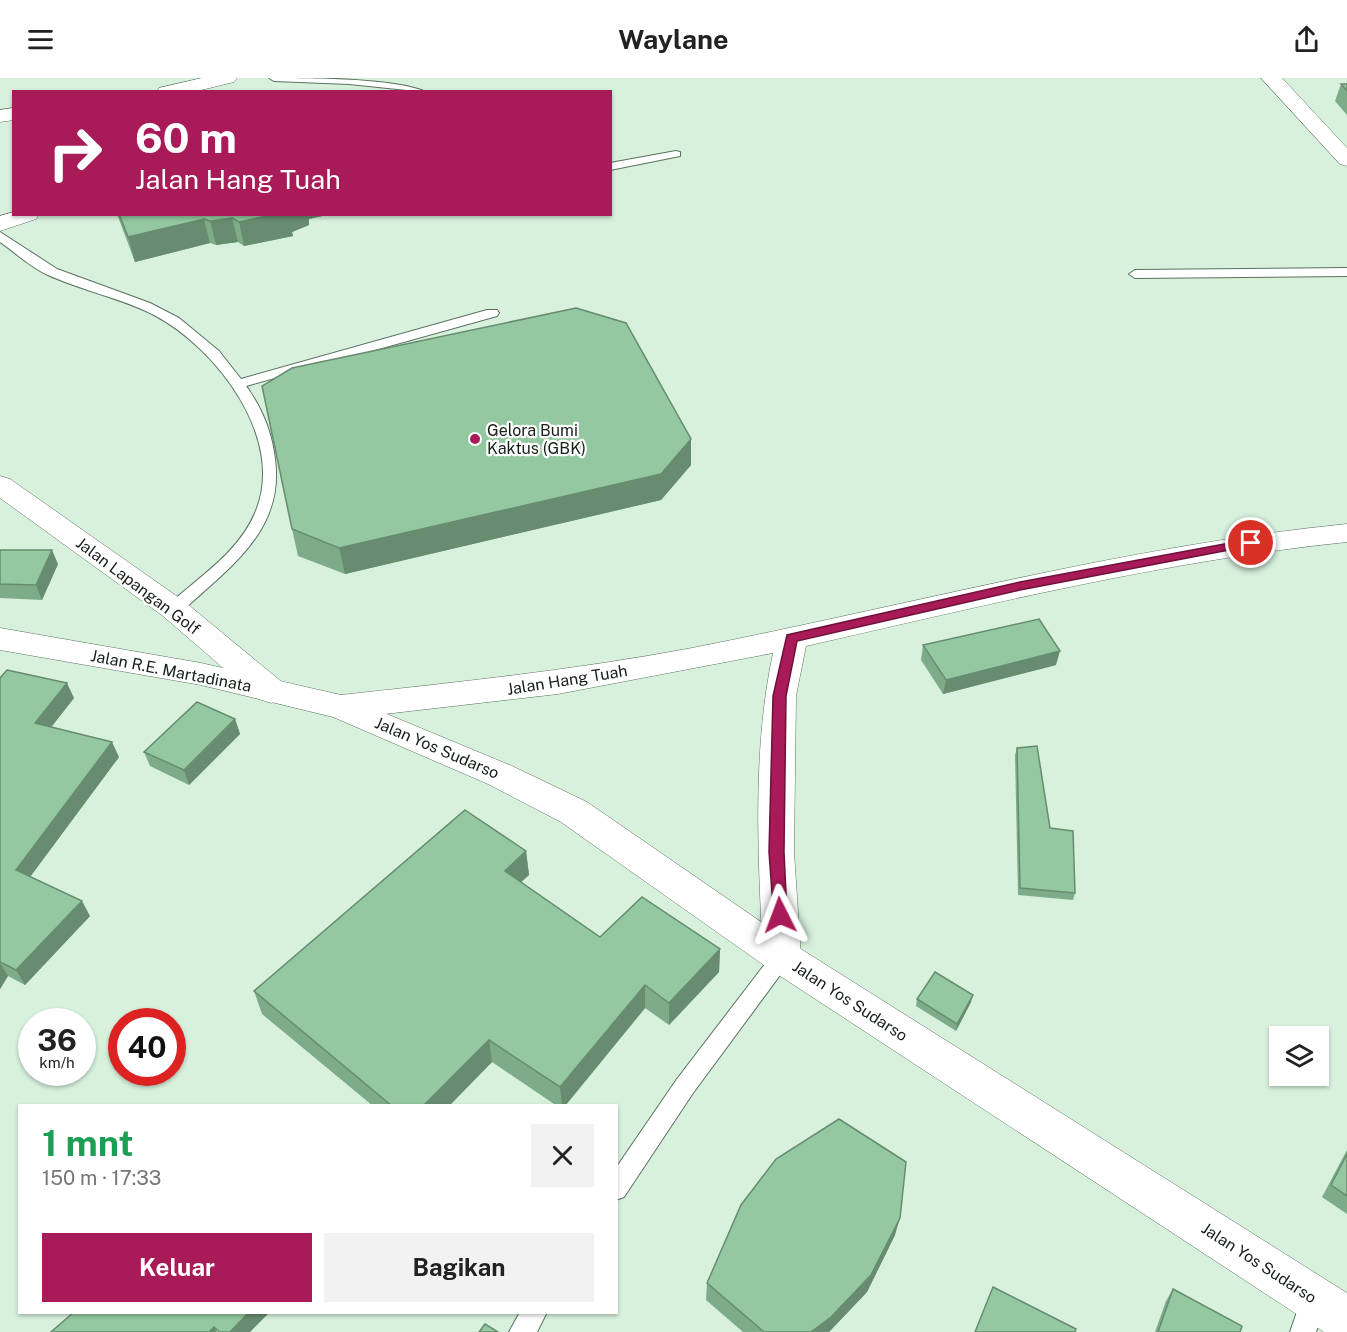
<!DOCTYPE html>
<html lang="id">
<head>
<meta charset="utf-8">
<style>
  :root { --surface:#fff; --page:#f2f2f2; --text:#222; --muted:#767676; --accent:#a91a58 }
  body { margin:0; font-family:"Public Sans",sans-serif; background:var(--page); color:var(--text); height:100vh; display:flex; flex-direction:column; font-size:22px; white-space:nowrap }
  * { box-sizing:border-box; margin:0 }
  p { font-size:20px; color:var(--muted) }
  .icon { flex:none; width:33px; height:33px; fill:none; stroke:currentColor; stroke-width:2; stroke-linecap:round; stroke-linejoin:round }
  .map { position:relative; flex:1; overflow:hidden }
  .details { position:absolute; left:18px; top:1026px; width:600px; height:210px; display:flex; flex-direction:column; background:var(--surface); border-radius:0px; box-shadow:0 2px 4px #0004 }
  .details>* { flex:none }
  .top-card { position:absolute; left:12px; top:12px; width:600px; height:126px; border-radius:0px; box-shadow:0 2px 4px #0004; background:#a91a58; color:#fff; overflow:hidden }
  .controls { position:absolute; left:1269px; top:948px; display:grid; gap:12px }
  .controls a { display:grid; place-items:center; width:60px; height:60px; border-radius:0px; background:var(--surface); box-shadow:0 2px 4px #0004; font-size:30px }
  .speed { position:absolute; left:18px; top:930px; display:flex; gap:12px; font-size:30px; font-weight:700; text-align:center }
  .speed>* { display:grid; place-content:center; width:78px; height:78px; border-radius:50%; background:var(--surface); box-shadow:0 2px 4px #0004; line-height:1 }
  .speed small { font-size:15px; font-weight:400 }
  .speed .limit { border:9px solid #d22; background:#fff; color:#111 }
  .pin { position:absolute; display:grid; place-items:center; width:51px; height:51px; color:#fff; margin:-26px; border:3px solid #fff; border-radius:50%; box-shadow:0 2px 6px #0007 }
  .me { position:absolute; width:66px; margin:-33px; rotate:357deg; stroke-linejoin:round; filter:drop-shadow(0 0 4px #0008) }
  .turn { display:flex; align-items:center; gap:21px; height:126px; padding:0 24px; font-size:27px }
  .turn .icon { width:78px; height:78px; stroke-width:2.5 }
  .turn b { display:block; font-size:42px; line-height:51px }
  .round { display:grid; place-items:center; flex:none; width:63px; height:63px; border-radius:0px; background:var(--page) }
  .headline { display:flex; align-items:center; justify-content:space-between; height:102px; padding:0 24px }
  h1 { font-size:36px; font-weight:700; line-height:45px; color:#1e9e55 }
  .button { display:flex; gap:12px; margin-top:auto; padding:12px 24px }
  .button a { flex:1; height:69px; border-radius:0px; background:var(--accent); color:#fff; font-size:24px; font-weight:700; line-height:69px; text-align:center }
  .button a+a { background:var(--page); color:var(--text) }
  header { display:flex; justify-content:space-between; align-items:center; height:78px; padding:0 24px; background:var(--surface); font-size:27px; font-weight:700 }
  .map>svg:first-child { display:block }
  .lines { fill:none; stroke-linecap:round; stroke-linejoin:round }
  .service-casing { stroke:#5b7160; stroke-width:2 }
  .minor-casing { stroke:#5b7160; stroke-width:1 }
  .tertiary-casing { stroke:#5b7160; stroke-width:1 }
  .trunk-casing { stroke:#5b7160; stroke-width:1 }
  .service { fill:#fff; fill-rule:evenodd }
  .minor { fill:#fff; fill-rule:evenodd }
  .tertiary { fill:#fff; fill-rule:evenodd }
  .trunk { fill:#fff; fill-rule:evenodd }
  .wall { fill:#7eac8a }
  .shaded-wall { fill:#678c70 }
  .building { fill:#93c8a0; stroke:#678c70; stroke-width:1.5 }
  .route { fill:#a91a58; stroke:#6e1139; stroke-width:1.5 }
  .poi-dot { fill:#a91a58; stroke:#fff; stroke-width:2 }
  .labels { text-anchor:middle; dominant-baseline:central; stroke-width:4.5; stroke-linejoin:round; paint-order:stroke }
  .poi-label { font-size:16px; fill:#161f18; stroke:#fff; text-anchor:start }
  .street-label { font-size:16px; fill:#161f18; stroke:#fff }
</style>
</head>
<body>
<header><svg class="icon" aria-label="menu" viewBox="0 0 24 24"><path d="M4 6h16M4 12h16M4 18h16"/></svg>Waylane<svg class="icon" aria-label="share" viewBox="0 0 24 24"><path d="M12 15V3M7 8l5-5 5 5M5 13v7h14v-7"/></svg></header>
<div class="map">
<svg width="1347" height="1254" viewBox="0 0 1347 1254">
  <rect width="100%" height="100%" fill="#d7f1dd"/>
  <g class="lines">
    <defs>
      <g id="service">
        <path d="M269,0C307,0 396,0 426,14L349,6L274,3Z"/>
        <polygon points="676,73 680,74 680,78 610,92 610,85"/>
        <path d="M0,154L57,191L150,225L179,240L219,273L241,301L487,232H497L499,235L497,238L246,308C262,330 272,354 275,381C285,454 227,491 180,535H168L166,531L168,527C198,500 239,474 255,435C287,362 217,270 154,237C121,220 83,213 48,197C30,189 16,175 0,164Z"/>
        <polygon points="1347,190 1347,198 1135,200 1129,196 1135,192"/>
        <polygon points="782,870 789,873 793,879 789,885 693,1015 624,1119 616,1122 616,1090 677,1001 775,873"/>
        <polygon points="1314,1207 1323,1211 1327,1220 1316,1254 1290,1254 1305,1211"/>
        <polygon points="520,1234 547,1234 537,1254 509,1254"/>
      </g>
      <g id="minor">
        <polygon points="202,0 237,0 234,4 193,14 157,14 159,10"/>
        <polygon points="1261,0 1282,0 1347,70 1347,88 1340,86"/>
        <polygon points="14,30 14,42 0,44 0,32"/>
        <polygon points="14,134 14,136 39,136 36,141 0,153 0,138"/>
        <polygon points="0,398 10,401 185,524 283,605 287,613 283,621 271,625 259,621 163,538 0,420"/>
      </g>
      <path id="tertiary" d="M1347,446V464C1164,483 986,527 806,568L796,618L794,774L801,879L796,890L782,895L768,890L763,879C758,779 752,673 773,575L558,616L341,641L329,637L324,629L329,621L341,617C459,604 575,592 692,570C911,527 1125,468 1347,446Z"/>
      <polygon id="trunk" points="0,550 201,585 341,617 512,688 587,724 796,868 1347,1215 1347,1254 1324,1254 768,890 561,744 488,706 333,639 201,607 0,572"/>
    </defs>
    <use href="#service" class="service-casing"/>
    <use href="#minor" class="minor-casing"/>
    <use href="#tertiary" class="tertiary-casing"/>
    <use href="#trunk" class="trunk-casing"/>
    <use href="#service" class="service"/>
    <use href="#minor" class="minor"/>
    <use href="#tertiary" class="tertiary"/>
    <use href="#trunk" class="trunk"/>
  </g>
  <g class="wall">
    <polygon points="1341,6 1347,6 1347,37 1335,23"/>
    <polygon points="117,136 331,136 309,141 309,147 292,154 293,158 244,168 238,164 216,167 210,165 135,184"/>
    <polygon points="691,361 691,387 661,422 345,496 298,478 292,451"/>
    <polygon points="0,472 58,486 42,522 0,520"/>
    <polygon points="923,567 1056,587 943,616 921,582"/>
    <polygon points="0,600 74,620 51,649 119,679 30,799 90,838 25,907 8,898 0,911"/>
    <polygon points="235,641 240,656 189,707 150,688 144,674"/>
    <polygon points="1017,670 1050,750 1075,815 1073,822 1018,817 1015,677"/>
    <polygon points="526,773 529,797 521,804 600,859 720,871 719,894 669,947 645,930 565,1028 557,1028 492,984 449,1028 373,1028 262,936 254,913"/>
    <polygon points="917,921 971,924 956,953 916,928"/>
    <polygon points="1347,1072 1347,1136 1322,1119"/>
    <polygon points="895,1157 867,1214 829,1254 743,1254 706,1222 707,1205"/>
    <polygon points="1173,1211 1240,1254 1155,1254 1166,1223"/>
  </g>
  <g class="shaded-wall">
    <polygon points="275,136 331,136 309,141 309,147 292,154 293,158 244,168 239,144"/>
    <polygon points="232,140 238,164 216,167 210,143"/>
    <polygon points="204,141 210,165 135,184 128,159"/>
    <polygon points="691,361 691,387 661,422 345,496 339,470"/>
    <polygon points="52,472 58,486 42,522 36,507"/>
    <polygon points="1060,573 1056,587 943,616 946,602"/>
    <polygon points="67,605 74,620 42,661 35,645"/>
    <polygon points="235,641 240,656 189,707 184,692"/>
    <polygon points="112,664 119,679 24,807 16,792"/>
    <polygon points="526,773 529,797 508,816 505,793"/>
    <polygon points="82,823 90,838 25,907 16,892"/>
    <polygon points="720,871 719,894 669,947 669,925"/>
    <polygon points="0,885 8,898 0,911"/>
    <polygon points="645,907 645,930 565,1028 562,1028 560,1009"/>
    <polygon points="973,917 971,924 956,953 957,946"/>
    <polygon points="489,962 492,984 449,1028 423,1028"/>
    <polygon points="900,1140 895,1157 867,1214 829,1254 811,1254"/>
    <polygon points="249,1234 270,1234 250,1254 230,1254"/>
    <polygon points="214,1249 217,1254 209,1254"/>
  </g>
  <g class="building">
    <polygon points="1341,6 1347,6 1347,13"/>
    <polygon points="119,136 275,136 239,144 232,140 210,143 204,141 128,159"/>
    <polygon points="576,230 626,245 691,361 661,396 339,470 292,451 262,308 292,290"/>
    <polygon points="0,472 52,472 36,507 0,506"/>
    <polygon points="1039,541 1060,573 946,602 923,567"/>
    <polygon points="7,592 67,605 35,645 112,664 16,792 82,823 16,892 0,884 0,600"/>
    <polygon points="197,624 235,641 184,692 144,674"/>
    <polygon points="1037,668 1050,750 1073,753 1075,815 1020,810 1017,670"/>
    <polygon points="465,732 526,773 505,793 600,859 642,819 720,871 669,925 645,907 560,1009 489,962 423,1028 392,1028 254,913"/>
    <polygon points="935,894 973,917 957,946 917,921"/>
    <polygon points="839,1041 906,1084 900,1140 871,1197 831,1239 811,1254 764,1254 707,1205 741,1127 776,1081"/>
    <polygon points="1347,1076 1347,1118 1331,1107"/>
    <polygon points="993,1209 1076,1251 1075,1254 975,1254"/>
    <polygon points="1173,1211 1242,1248 1240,1254 1158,1254"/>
    <polygon points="74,1234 249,1234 230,1254 219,1254 214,1249 209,1254 51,1254"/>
    <polygon points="485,1246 498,1254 479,1254"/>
  </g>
  <polygon class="route" points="1251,461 1257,465 1255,467 1020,512 797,563 786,618 784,774 787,837 780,843 774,842 769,774 773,618 787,557 1020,504"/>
  <circle class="poi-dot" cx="475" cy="361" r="6"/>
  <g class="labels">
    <g class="poi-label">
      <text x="487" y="352">Gelora Bumi<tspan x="487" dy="18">Kaktus (GBK)</tspan></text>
    </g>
    <g class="street-label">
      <text transform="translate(138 508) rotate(37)">Jalan Lapangan Golf</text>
      <text transform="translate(171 593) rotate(11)">Jalan R.E. Martadinata</text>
      <text transform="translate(567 602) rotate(-9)">Jalan Hang Tuah</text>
      <text transform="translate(437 670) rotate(23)">Jalan Yos Sudarso</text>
      <text transform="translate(850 923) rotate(33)">Jalan Yos Sudarso</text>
      <text transform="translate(1259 1185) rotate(33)">Jalan Yos Sudarso</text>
    </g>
  </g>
</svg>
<div class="controls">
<a><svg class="icon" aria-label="layers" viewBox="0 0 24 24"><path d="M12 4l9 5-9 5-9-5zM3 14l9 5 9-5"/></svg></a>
</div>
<div class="speed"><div>36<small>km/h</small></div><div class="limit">40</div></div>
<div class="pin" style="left:1251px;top:465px;background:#d93025"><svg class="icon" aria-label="arrive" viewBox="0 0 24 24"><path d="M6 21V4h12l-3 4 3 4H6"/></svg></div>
<svg class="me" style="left:780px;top:837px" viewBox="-20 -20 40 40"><path d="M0-17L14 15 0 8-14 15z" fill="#a91a58" stroke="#fff" stroke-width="4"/></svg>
<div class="top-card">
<div class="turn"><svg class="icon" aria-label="right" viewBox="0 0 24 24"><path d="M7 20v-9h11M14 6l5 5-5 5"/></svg><div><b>60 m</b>Jalan Hang Tuah</div></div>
</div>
<section class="details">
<div class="headline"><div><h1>1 mnt</h1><p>150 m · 17:33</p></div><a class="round"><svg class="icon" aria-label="close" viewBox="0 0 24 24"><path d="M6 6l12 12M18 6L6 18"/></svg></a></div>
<div class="button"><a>Keluar</a><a>Bagikan</a></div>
</section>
</div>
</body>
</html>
